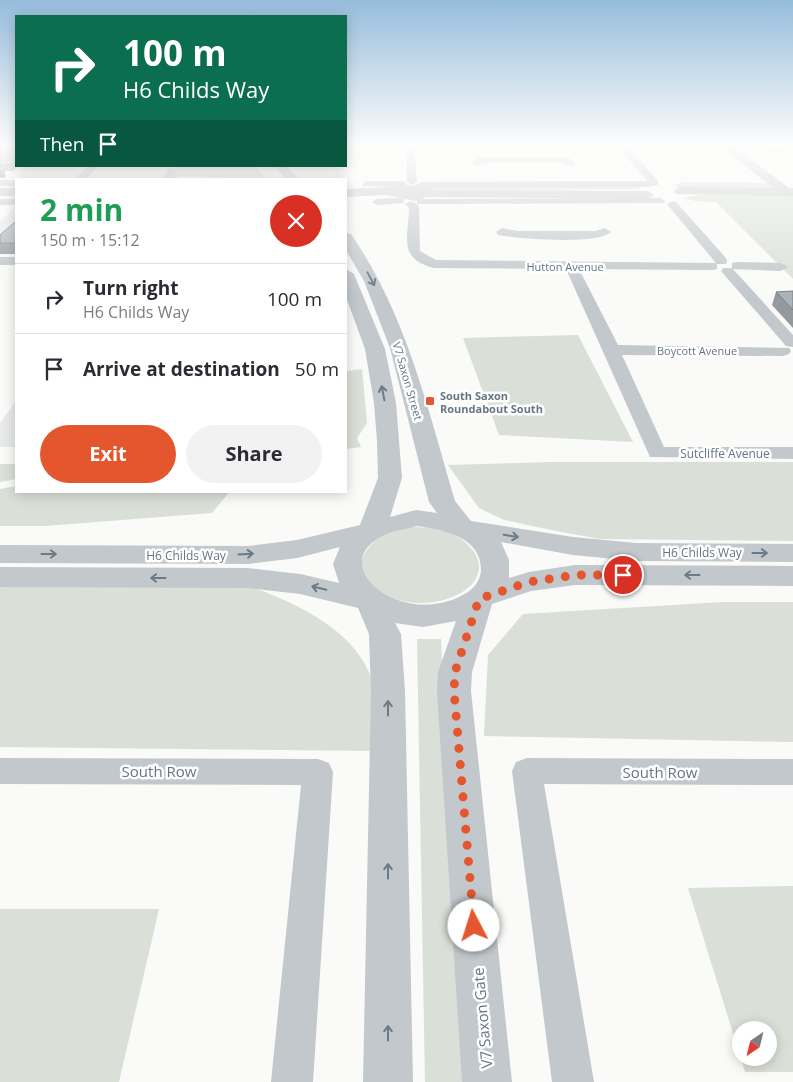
<!DOCTYPE html>
<html lang="en">
<head>
<meta charset="utf-8">
<style>
  :root { --surface:#fff; --page:#f2f2f3; --text:#2b2b33; --muted:#7c7c81; --line:#e1e1e2; --accent:#e4572e }
  body { margin:0; font-family:"Open Sans",sans-serif; background:var(--page); color:var(--text); height:100vh; display:flex; flex-direction:column; font-size:19px; white-space:nowrap }
  * { box-sizing:border-box; margin:0 }
  p { font-size:16px; color:var(--muted) }
  .icon { flex:none; width:28px; height:28px; fill:none; stroke:currentColor; stroke-width:2; stroke-linecap:round; stroke-linejoin:round }
  .map { position:relative; flex:1; overflow:hidden }
  .sheet { position:absolute; left:15px; top:178px; width:332px; height:315px; display:flex; flex-direction:column; background:var(--surface); border-radius:0px; box-shadow:0 2px 12px #0003 }
  .sheet>* { flex:none }
  .hud { position:absolute; left:15px; top:15px; width:332px; height:152px; border-radius:0px; box-shadow:0 2px 12px #0003; background:#0b6e4f; color:#fff; overflow:hidden }
  .needle { width:32px; rotate:215deg }
  .tools { position:absolute; left:732px; top:1021px; display:grid; gap:10px }
  .tools a { display:grid; place-items:center; width:45px; height:45px; border-radius:50%; background:var(--surface); box-shadow:0 2px 12px #0003; font-size:25px }
  .pin { position:absolute; display:grid; place-items:center; width:42px; height:42px; color:#fff; margin:-21px; border:2px solid #fff; border-radius:50%; box-shadow:0 1px 5px #0007 }
  .me { position:absolute; width:55px; margin:-28px; rotate:355deg; stroke-linejoin:round; filter:drop-shadow(0 0 4px #0008) }
  .turn { display:flex; align-items:center; gap:18px; height:105px; padding:0 25px; font-size:22px }
  .turn .icon { width:65px; height:65px; stroke-width:2.5 }
  .turn b { display:block; font-size:35px; line-height:42px }
  .then { display:flex; align-items:center; height:48px; padding:0 25px; background:#0003; gap:10px; font-size:19px }
  .round { display:grid; place-items:center; flex:none; width:52px; height:52px; border-radius:26px; background:var(--page) }
  .overview { display:flex; align-items:center; justify-content:space-between; height:85px; padding:0 25px }
  h1 { font-size:30px; font-weight:700; line-height:38px; color:#1e9e55 }
  .button { display:flex; gap:10px; margin-top:auto; padding:10px 25px }
  .button a { flex:1; height:58px; border-radius:30px; background:var(--accent); color:#fff; font-size:20px; font-weight:700; line-height:58px; text-align:center }
  .button a+a { background:var(--page); color:var(--text) }
  ul { padding:0; list-style:none }
  li { display:flex; align-items:center; gap:15px; height:70px; padding:0 25px; border-top:1px solid var(--line) }
  li div { flex:1 }
  li b { display:block; font-size:19px }
  li em { font-style:normal }
  .map>svg:first-child { display:block }
  .built { fill:#e8e9e9 }
  .green { fill:#dadfd7; fill-rule:evenodd }
  .lines { fill:none; stroke-linecap:round; stroke-linejoin:round }
  .minor { fill:#c3c8cc; fill-rule:evenodd }
  .tertiary { fill:#c3c8cc; fill-rule:evenodd }
  .wall { fill:#929a9f }
  .shaded-wall { fill:#777d82 }
  .building { fill:#aab3b9; stroke:#777d82 }
  .oneway { stroke:#6a7a87 }
  .route { stroke:#e4572e; stroke-width:9; stroke-dasharray:0 16.2 }
  .poi-dot { fill:#e4572e; stroke:#fff; stroke-width:2 }
  .labels { text-anchor:middle; dominant-baseline:central; stroke-width:5; stroke-linejoin:round; paint-order:stroke }
  .far-street-label { font-size:11px; fill:#657683; stroke:#fff }
  .far-poi-label { font-size:11px; font-weight:bold; fill:#657683; stroke:#fff; text-anchor:start }
  .street-label { font-size:12px; fill:#657683; stroke:#fff }
  .near-street-label { font-size:15px; fill:#657683; stroke:#fff }
</style>
</head>
<body>
<div class="map">
<svg width="793" height="1082" viewBox="0 0 793 1082">
  <rect width="100%" height="100%" fill="#fafaf8"/>
  <g class="built">
    <polygon points="16,207 16,235 0,235 0,221"/>
    <polygon points="16,401 16,447 0,447 0,423"/>
  </g>
  <g class="green">
    <polygon points="175,166 255,166 267,179 180,176 174,179 170,177 175,171"/>
    <polygon points="681,182 767,183 772,188 682,190 674,186"/>
    <polygon points="428,186 639,187 640,189 443,191 429,189"/>
    <polygon points="704,194 793,194 793,279 716,202 695,201 684,198"/>
    <polygon points="578,335 633,442 499,435 463,338"/>
    <polygon points="362,369 367,423 357,438 361,447 346,449 346,371"/>
    <polygon points="550,462 793,462 793,541 600,539 556,531 504,520 479,508 448,465"/>
    <polygon points="0,464 16,464 16,479 0,482"/>
    <polygon points="16,486 16,491 230,491 212,513 45,526 0,526 0,489"/>
    <path d="M410,527C432,527 455,530 470,547C509,590 412,628 369,582C362,575 359,564 364,555C374,536 391,532 410,527Z"/>
    <path d="M0,586H249C298,604 366,634 375,693C378,711 377,732 378,751L0,747Z"/>
    <polygon points="723,602 793,602 793,742 484,736 488,655 523,614"/>
    <polygon points="417,639 441,639 463,1082 425,1082"/>
    <path d="M793,886V1072H745L688,888ZM741,1030H769V1058H741Z"/>
    <polygon points="0,909 159,909 119,1082 0,1082"/>
  </g>
  <g class="lines">
    <g class="minor">
      <polygon points="406,144 414,145 417,182 412,185 407,182"/>
      <polygon points="619,144 625,144 658,181 658,185 646,187 421,188 416,185 421,182 647,181 619,148"/>
      <polygon points="761,144 771,144 783,152 775,154"/>
      <polygon points="568,157 574,162 574,166 568,166 565,163 483,163 478,166 473,163 475,158 478,157"/>
      <polygon points="88,166 99,166 86,179 75,179"/>
      <polygon points="171,168 176,171 172,179 162,179 168,169"/>
      <rect x="0" y="180" width="16" height="6"/>
      <polygon points="367,181 403,181 408,184 403,187 363,186 362,184"/>
      <polygon points="400,198 404,199 404,203 377,205 372,202 377,199"/>
      <path d="M660,198L665,201L664,203L417,204L419,207L420,251L436,260L716,263L667,204L672,201L676,202L726,258L727,261L726,264H717V269L712,270L579,269L618,345L789,348L791,351L789,354L783,356L622,355L664,447H793V459L650,457L566,269L434,268C398,259 408,238 409,208L405,204L410,201L417,204V200L421,199Z"/>
      <rect x="0" y="199" width="16" height="6"/>
      <path d="M502,228L518,231H595L605,228L611,232C599,245 517,239 498,235L496,232Z"/>
      <rect x="0" y="257" width="16" height="8"/>
      <polygon points="737,262 781,263 788,267 781,271 733,269 793,335 793,347 786,346 721,271 723,268 732,268 732,263"/>
      <polygon points="0,758 318,759 329,763 333,772 313,1082 271,1082 301,785 0,784"/>
      <polygon points="527,758 793,759 793,785 544,784 594,1082 552,1082 512,771 516,762"/>
    </g>
    <g class="tertiary">
      <polygon points="723,144 731,144 789,188 793,188 793,196 676,194 674,191 680,187 773,188 723,148"/>
      <polygon points="274,166 287,166 299,179 286,179"/>
      <polygon points="423,185 433,190 648,191 654,195 648,199 427,197 415,201 386,195 346,197 346,189"/>
      <rect x="0" y="188" width="16" height="8"/>
      <path d="M346,233L351,234C406,314 428,409 455,501L471,521L573,537L636,543L793,544V562L636,561L573,555L501,542L509,560V578L529,572L575,565L793,566V586L575,585L531,591L492,604L472,672L471,691L512,1082H462L437,691L438,672L456,621L423,627L395,623L401,634L405,691L413,1082H363L371,691L369,634L358,608L300,594L247,588L0,587V567L247,568L300,574L339,583L333,564L340,547L297,558L248,564L0,563V545L248,546L297,540L360,525L378,478L377,441L374,403L365,349L346,297V269L354,274L385,349L396,403L402,478L390,517L416,510L437,513L429,502L390,348L364,281L346,250ZM417,526C444,530 482,537 481,571C480,580 475,587 468,592C404,633 319,563 387,534C396,530 407,529 417,526Z"/>
    </g>
  </g>
  <g class="wall">
    <polygon points="0,145 16,145 13,171 4,171 6,177 0,178"/>
    <polygon points="16,221 16,254 0,254 0,235"/>
    <polygon points="793,291 793,328 772,305 776,292"/>
  </g>
  <g class="shaded-wall">
    <polygon points="16,161 16,166 19,166 13,171 12,165"/>
    <polygon points="4,170 6,177 0,178 0,171"/>
  </g>
  <g class="building">
    <polygon points="16,144 16,161 12,165 0,165 0,145 16,145"/>
    <polygon points="0,165 4,170 0,171"/>
    <polygon points="16,221 16,243 0,243 0,235"/>
    <polygon points="793,291 793,310 776,292"/>
  </g>
  <defs><path id="oneway-shaft" d="M-6 0H5M1.5-3L5.5 0L1.5 3" fill="none" stroke-width="1.6" stroke-linecap="round" stroke-linejoin="round" transform="scale(1.25)"/></defs>
  <g class="oneway">
    <use href="#oneway-shaft" transform="translate(371 279) rotate(62)"/>
    <use href="#oneway-shaft" transform="translate(383 393) rotate(-101)"/>
    <use href="#oneway-shaft" transform="translate(511 536) rotate(10)"/>
    <use href="#oneway-shaft" transform="translate(760 553)"/>
    <use href="#oneway-shaft" transform="translate(49 554)"/>
    <use href="#oneway-shaft" transform="translate(246 554) rotate(-3)"/>
    <use href="#oneway-shaft" transform="translate(692 575) rotate(-180)"/>
    <use href="#oneway-shaft" transform="translate(158 578) rotate(-180)"/>
    <use href="#oneway-shaft" transform="translate(319 588) rotate(-167)"/>
    <use href="#oneway-shaft" transform="translate(388 708) rotate(-90)"/>
    <use href="#oneway-shaft" transform="translate(388 871) rotate(-90)"/>
    <use href="#oneway-shaft" transform="translate(388 1033) rotate(-90)"/>
  </g>
  <linearGradient id="sky" x2="0" y2="1"><stop stop-color="#96bcdc"/><stop offset="0.49" stop-color="#fdfdfc"/><stop offset="1" stop-color="#fdfdfc" stop-opacity="0"/></linearGradient>
  <rect width="793" height="295" fill="url(#sky)"/>
  <g class="lines">
    <polyline class="route" points="474,926 454,691 455,672 479,599 529,582 576,575 623,575"/>
  </g>
  <rect class="poi-dot" x="425" y="396" width="10" height="10" rx="2.5"/>
  <g class="labels">
    <g class="far-street-label">
      <text x="565" y="266">Hutton Avenue</text>
      <text x="697" y="350">Boycott Avenue</text>
      <text transform="translate(408 381) rotate(74)">V7 Saxon Street</text>
    </g>
    <g class="far-poi-label">
      <text x="440" y="395">South Saxon<tspan x="440" dy="13">Roundabout South</tspan></text>
    </g>
    <g class="street-label">
      <text x="725" y="453">Sutcliffe Avenue</text>
      <text x="702" y="552">H6 Childs Way</text>
      <text x="186" y="555">H6 Childs Way</text>
    </g>
    <g class="near-street-label">
      <text x="159" y="771">South Row</text>
      <text x="660" y="772">South Row</text>
      <text transform="translate(482 1018) rotate(-95)">V7 Saxon Gate</text>
    </g>
  </g>
</svg>
<div class="tools">
<a><svg class="needle" viewBox="-14 -14 28 28"><path d="M0-13l5 13h-10z" fill="#e53935"/><path d="M0 13l5-13h-10z" fill="#7c7c81"/></svg></a>
</div>
<div class="pin" style="left:623px;top:575px;background:#d93025"><svg class="icon" aria-label="arrive" viewBox="0 0 24 24"><path d="M6 21V4h12l-3 4 3 4H6"/></svg></div>
<svg class="me" style="left:474px;top:926px" viewBox="-20 -20 40 40"><circle r="19" fill="#fff"/><path d="M0-13L10 11 0 6-10 11z" fill="#e4572e"/></svg>
<div class="hud">
<div class="turn"><svg class="icon" aria-label="right" viewBox="0 0 24 24"><path d="M7 20v-9h11M14 6l5 5-5 5"/></svg><div><b>100 m</b>H6 Childs Way</div></div>
<div class="then">Then<svg class="icon" aria-label="arrive" viewBox="0 0 24 24"><path d="M6 21V4h12l-3 4 3 4H6"/></svg></div>
</div>
<section class="sheet">
<div class="overview"><div><h1>2 min</h1><p>150 m · 15:12</p></div><a class="round" style="background:#d93025;color:#fff"><svg class="icon" aria-label="close" viewBox="0 0 24 24"><path d="M6 6l12 12M18 6L6 18"/></svg></a></div>
<ul>
<li><svg class="icon" aria-label="right" viewBox="0 0 24 24"><path d="M7 20v-9h11M14 6l5 5-5 5"/></svg><div><b>Turn right</b><p>H6 Childs Way</p></div><em>100 m</em></li>
<li><svg class="icon" aria-label="arrive" viewBox="0 0 24 24"><path d="M6 21V4h12l-3 4 3 4H6"/></svg><div><b>Arrive at destination</b></div><em>50 m</em></li>
</ul>
<div class="button"><a>Exit</a><a>Share</a></div>
</section>
</div>
</body>
</html>
